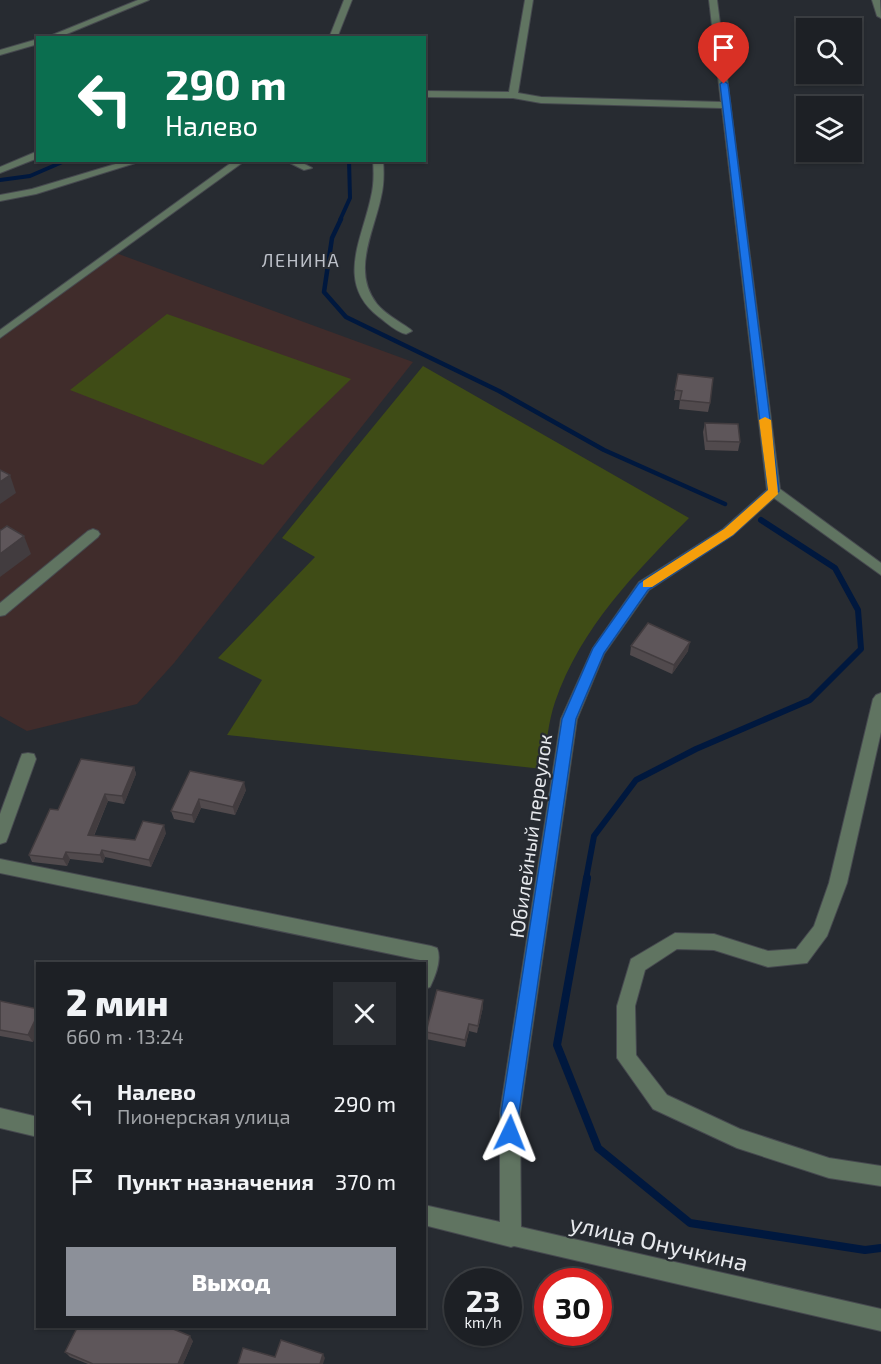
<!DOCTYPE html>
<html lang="ru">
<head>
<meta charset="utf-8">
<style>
  :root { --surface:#1d2025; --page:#2a2d32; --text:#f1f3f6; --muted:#a0a3a7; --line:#3b3e42; --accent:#8c9099 }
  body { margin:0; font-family:"Exo 2",sans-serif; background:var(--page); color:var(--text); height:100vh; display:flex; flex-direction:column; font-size:22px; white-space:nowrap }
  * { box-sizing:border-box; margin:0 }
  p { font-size:20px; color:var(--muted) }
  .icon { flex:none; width:33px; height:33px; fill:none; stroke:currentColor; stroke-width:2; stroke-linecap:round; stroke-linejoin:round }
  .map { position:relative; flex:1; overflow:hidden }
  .panel { position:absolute; left:36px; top:962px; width:390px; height:366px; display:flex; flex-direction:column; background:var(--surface); border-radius:0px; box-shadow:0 2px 4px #0004,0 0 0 2px var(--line) }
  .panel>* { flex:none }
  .hud { position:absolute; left:36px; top:36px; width:390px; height:126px; border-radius:0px; box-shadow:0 2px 4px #0004,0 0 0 2px var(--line); background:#0b6e4f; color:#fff; overflow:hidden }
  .buttons { position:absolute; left:796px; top:18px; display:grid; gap:12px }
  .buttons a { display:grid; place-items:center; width:66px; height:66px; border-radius:0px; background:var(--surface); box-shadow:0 2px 4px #0004,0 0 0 2px var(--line); font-size:30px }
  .speed { position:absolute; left:444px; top:1268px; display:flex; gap:12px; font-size:30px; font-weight:700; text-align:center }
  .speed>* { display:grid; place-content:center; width:78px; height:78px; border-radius:50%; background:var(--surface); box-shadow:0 2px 4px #0004,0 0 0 2px var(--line); line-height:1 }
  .speed small { font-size:15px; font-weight:400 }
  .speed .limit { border:9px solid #d22; background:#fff; color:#111 }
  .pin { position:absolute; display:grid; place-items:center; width:51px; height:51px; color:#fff; margin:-62px -26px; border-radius:50% 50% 50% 0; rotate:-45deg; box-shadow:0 0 6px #0007 }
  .pin .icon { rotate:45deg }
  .me { position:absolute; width:66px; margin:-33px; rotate:2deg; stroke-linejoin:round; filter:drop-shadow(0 0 4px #0008) }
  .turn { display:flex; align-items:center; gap:21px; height:126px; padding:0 30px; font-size:27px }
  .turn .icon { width:78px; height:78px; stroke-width:2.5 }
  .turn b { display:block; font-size:42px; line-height:51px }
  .round { display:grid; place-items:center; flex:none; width:63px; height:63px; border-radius:0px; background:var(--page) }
  .overview { display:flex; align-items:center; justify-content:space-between; height:102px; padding:0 30px }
  h1 { font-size:36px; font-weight:800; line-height:45px }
  .cta { display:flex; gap:12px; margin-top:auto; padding:12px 30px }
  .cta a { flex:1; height:69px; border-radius:0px; background:var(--accent); color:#fff; font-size:24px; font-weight:800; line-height:69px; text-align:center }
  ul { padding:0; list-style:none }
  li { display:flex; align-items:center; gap:18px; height:78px; padding:0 30px }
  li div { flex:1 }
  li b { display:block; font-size:22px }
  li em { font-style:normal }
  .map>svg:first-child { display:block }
  .education { fill:#402c2b }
  .green { fill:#3f4c16 }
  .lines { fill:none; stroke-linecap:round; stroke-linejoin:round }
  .stream-far3 { stroke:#00183e; stroke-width:4 }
  .stream-far2 { stroke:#00183e; stroke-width:4.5 }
  .stream-far1 { stroke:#00183e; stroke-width:6 }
  .stream { stroke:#00183e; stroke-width:8 }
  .minor-casing { stroke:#46494f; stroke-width:2 }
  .minor { fill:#607461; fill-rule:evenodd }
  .wall { fill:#514a4d }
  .shaded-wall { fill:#423c3f }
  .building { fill:#5e565a; stroke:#423c3f; stroke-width:1.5 }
  .route { fill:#1a73e8; stroke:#114b97; stroke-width:1.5 }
  .slow { fill:#f59e0b }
  .labels { text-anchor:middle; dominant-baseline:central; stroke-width:4.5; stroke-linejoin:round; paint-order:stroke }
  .far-quarter-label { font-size:18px; letter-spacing:1.5px; fill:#bdc1c9; stroke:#272b31 }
  .street-label { font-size:20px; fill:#e6e8ec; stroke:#272b31 }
  .near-street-label { font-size:24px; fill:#e6e8ec; stroke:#272b31 }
</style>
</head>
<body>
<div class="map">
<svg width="881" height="1364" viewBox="0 0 881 1364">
  <rect width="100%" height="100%" fill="#272b31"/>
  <polygon class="education" points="116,253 413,362 174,663 137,704 27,731 0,716 0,335"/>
  <g class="green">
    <polygon points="167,314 351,379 263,465 70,390"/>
    <path d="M423,366L689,518C635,573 581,627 555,702C548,722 546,748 543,769L227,735L262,680L218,658L315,557L282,538Z"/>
  </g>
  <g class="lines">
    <g class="stream-far3">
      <polyline points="0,180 30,176 67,160"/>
      <polyline points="340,220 350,198 349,160"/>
    </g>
    <polyline class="stream-far2" points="341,219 332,238 324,292 346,317 499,391 604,450 725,504"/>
    <polyline class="stream-far1" points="586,879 594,836 636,780 696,749 810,700 861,649 858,610 835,568 761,520"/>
    <polyline class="stream" points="587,878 557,1045 598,1148 690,1223 865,1250 881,1248"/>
    <defs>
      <g id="minor">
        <polygon points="138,0 149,0 57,38 45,38"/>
        <polygon points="344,0 352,0 337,38 329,38"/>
        <polygon points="525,0 533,0 518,93 541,97 721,102 709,0 717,0 780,489 881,563 881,575 774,498 733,535 649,590 604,654 577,719 520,1113 521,1227 881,1309 881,1331 514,1246 511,1247 424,1225 424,1205 500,1222 500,1113 561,719 593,648 639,582 723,529 767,490 722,108 541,103 513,98 424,97 424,91 509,92"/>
        <polygon points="872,0 880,0 881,18 877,16"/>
        <polygon points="38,39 38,44 0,55 0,50"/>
        <polygon points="38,151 38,158 0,173 0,167"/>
        <polygon points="129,160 145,160 36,194 0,201 0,195 32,189"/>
        <polygon points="235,160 246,160 0,338 0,330"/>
        <polygon points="284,160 297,160 312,168 304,170"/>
        <path d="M373,160H383C384,173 384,185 381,197C374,232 351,271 377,304C385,314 399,321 410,329L412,331L406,334C396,332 387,323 379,317C335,283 362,240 371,197C374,185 374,173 373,160Z"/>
        <polygon points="93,529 98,531 100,534 98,537 5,615 0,616 0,603 88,531"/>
        <polygon points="881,693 881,732 847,883 827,936 807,963 768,967 714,950 677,949 645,970 635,1006 636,1055 667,1095 740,1129 829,1158 881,1166 881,1186 829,1178 737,1148 653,1109 617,1058 617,1006 631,959 675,933 714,934 768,951 796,949 814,926 829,883 873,699 876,695"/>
        <polygon points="28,753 34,754 36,759 8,837 6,842 0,844 0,814 20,759 22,754"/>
        <path d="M0,859L431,946L437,948C442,959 435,977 430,987L424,989V963H420V960L0,873Z"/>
        <polygon points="0,1108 38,1117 38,1137 0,1128"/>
      </g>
    </defs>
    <use href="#minor" class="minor-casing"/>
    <use href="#minor" class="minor"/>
  </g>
  <g class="wall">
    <polygon points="678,374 710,403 708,412 679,409 680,400 674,400"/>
    <polygon points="705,423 740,442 738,451 705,450 703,432"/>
    <polygon points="631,646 688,651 672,674 630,655"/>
    <polygon points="134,767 136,774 124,804 108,801 94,836 135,840 166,833 151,867 105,857 103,863 70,859 67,866 32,862 29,855 58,810"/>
    <polygon points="190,771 246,790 235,815 201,808 194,823 174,819 171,811"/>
    <polygon points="0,1001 38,1009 33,1042 0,1036"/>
    <polygon points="483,1007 477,1033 469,1031 465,1047 426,1039 426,1032"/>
    <polygon points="193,1341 183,1364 88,1364 70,1357 65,1352"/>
  </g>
  <g class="shaded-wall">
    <polygon points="10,475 16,493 0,504 0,482"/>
    <polygon points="24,536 31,554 0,577 0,554"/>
    <polygon points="690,642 688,651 672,674 674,665"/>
    <polygon points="134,767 136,774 124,804 122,796"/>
    <polygon points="244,782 246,790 235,815 233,807"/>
    <polygon points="105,794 108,801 91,842 88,835"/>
    <polygon points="199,799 201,808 194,823 192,815"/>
    <polygon points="164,825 166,833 151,867 149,860"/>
    <polygon points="102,850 105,857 103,863 100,855"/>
    <polygon points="66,852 70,859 67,866 63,859"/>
    <polygon points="483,1000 483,1007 477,1033 478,1026"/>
    <polygon points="38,1014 38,1031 33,1042 28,1035"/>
    <polygon points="469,1024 469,1031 465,1047 465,1040"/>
    <polygon points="190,1336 193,1341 183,1364 178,1364"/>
    <polygon points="323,1354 325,1358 323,1364 320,1364"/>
  </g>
  <g class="building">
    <polygon points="678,374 713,378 710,403 680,400 682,391 675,390"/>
    <polygon points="705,423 738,424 740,442 707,441"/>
    <polygon points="0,470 10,475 0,482"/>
    <polygon points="7,526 24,536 0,554 0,530 1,530"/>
    <polygon points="648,623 690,642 674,665 631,646"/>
    <polygon points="81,759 134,767 122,796 105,794 88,835 135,840 143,821 164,825 149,860 102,850 100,855 66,852 63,859 29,855 50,809 58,810"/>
    <polygon points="190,771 244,782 233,807 199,799 192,815 171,811"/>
    <polygon points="437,990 483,1000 478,1026 469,1024 465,1040 426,1032"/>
    <polygon points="0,1001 38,1009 38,1014 28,1035 0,1030"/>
    <polygon points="78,1326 166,1326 190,1336 178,1364 93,1364 65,1352"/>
    <polygon points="281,1340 323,1354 320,1364 238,1364 243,1348 275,1357"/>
  </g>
  <polygon class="route" points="724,81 728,84 779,491 733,535 648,590 604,653 576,719 519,1113 517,1140 510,1142 504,1140 501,1113 562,719 593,648 639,583 724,529 768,490 720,84"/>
  <polygon class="slow" points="765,417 771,420 778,494 733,535 652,587 643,587 643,581 724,529 768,490 759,420"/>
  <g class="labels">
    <g class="far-quarter-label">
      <text x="301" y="260">ЛЕНИНА</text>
    </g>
    <g class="street-label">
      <text transform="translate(530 836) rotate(-82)">Юбилейный переулок</text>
    </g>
    <g class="near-street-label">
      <text transform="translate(659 1242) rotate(13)">улица Онучкина</text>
    </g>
  </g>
</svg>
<div class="buttons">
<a><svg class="icon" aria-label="search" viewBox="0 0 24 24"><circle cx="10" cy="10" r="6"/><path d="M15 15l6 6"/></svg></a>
<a><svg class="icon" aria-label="layers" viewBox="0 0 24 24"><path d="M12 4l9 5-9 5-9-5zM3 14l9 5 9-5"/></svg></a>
</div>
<div class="speed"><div>23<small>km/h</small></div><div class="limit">30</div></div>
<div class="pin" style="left:724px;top:84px;background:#d93025"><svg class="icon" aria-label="arrive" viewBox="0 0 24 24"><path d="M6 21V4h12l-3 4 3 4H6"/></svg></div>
<svg class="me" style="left:510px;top:1133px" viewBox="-20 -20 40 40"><path d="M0-17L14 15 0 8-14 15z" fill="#1a73e8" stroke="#fff" stroke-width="4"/></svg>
<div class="hud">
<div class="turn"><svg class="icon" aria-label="left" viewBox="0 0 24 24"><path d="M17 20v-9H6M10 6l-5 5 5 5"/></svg><div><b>290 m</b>Налево</div></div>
</div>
<section class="panel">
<div class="overview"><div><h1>2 мин</h1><p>660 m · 13:24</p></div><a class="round"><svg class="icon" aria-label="close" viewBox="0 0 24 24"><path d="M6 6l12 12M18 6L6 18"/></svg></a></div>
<ul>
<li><svg class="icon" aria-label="left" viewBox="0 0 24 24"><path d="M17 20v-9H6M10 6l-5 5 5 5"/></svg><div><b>Налево</b><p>Пионерская улица</p></div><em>290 m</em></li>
<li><svg class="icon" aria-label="arrive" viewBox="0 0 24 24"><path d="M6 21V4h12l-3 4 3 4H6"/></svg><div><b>Пункт назначения</b></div><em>370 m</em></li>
</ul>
<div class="cta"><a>Выход</a></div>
</section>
</div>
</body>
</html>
